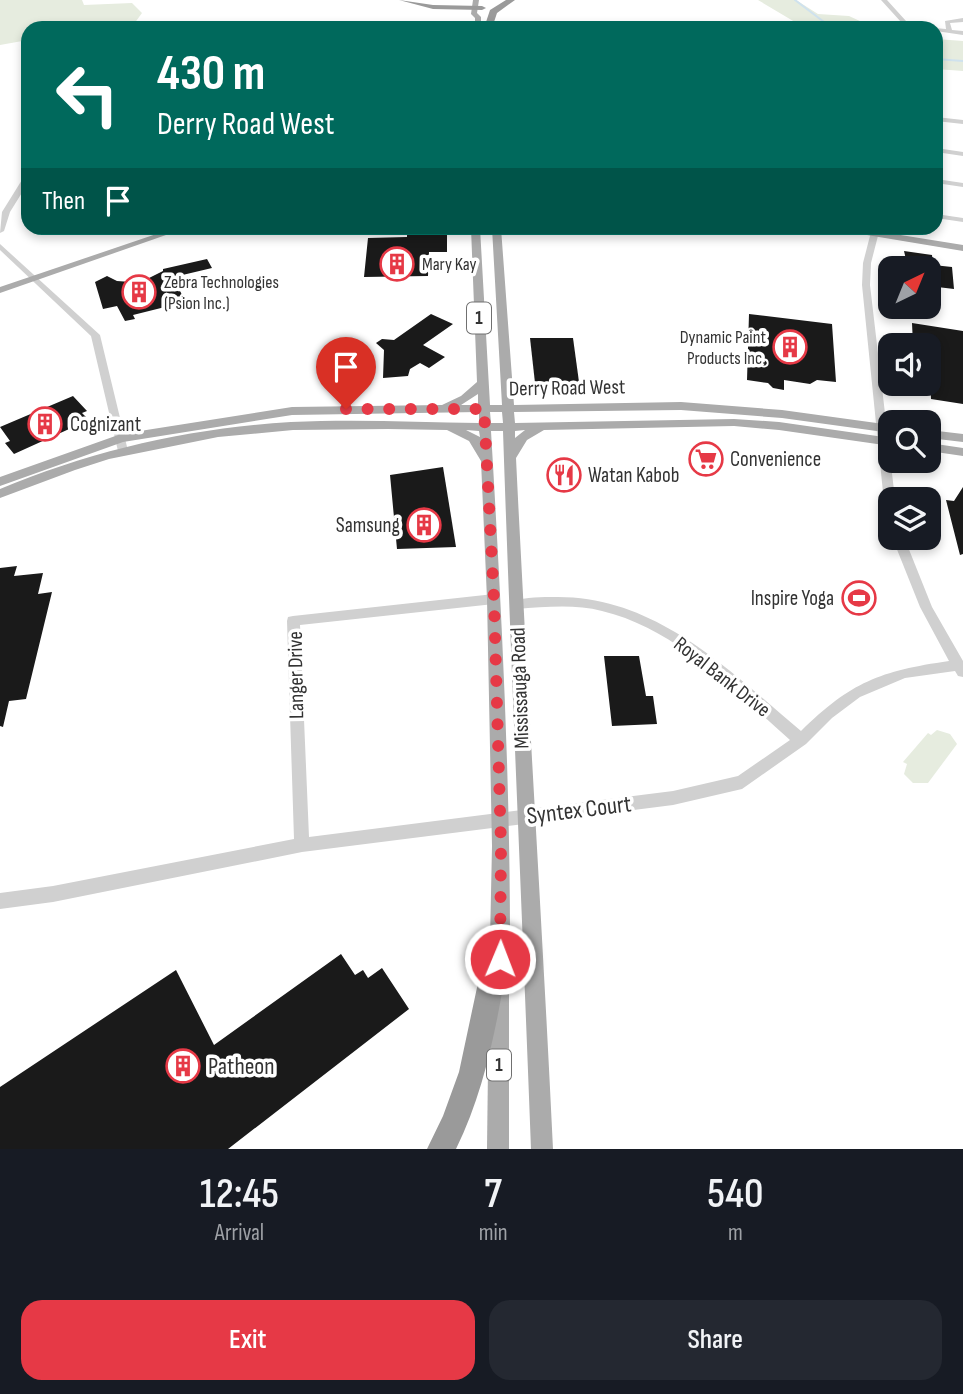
<!DOCTYPE html>
<html lang="en">
<head>
<meta charset="utf-8">
<style>
  :root { --surface:#171b24; --page:#242831; --text:#f1f3f6; --muted:#9ea1a6; --accent:#e63946 }
  body { margin:0; font-family:"Sofia Sans Condensed",sans-serif; background:var(--page); color:var(--text); height:100vh; display:flex; flex-direction:column; font-size:26px; white-space:nowrap }
  * { box-sizing:border-box; margin:0 }
  p { font-size:23px; color:var(--muted) }
  .icon { flex:none; width:38px; height:38px; fill:none; stroke:currentColor; stroke-width:2; stroke-linecap:round; stroke-linejoin:round }
  .map { position:relative; height:1149px; overflow:hidden }
  .details { display:flex; flex-direction:column; background:var(--surface); flex:1 }
  .details>* { flex:none }
  .top-card { position:absolute; left:21px; top:21px; width:922px; height:214px; border-radius:21px; box-shadow:0 4px 10px #0003; background:#00695c; color:#fff; overflow:hidden }
  .needle { width:46px; rotate:43deg }
  .controls { position:absolute; left:878px; top:256px; display:grid; gap:14px }
  .controls a { display:grid; place-items:center; width:63px; height:63px; border-radius:14px; background:var(--surface); box-shadow:0 4px 10px #0003; font-size:35px }
  .pin { position:absolute; display:grid; place-items:center; width:60px; height:60px; color:#fff; margin:-72px -30px; border-radius:50% 50% 50% 0; rotate:-45deg; box-shadow:0 0 7px #0007 }
  .pin .icon { rotate:45deg }
  .me { position:absolute; width:77px; margin:-38px; rotate:1deg; stroke-linejoin:round; filter:drop-shadow(0 0 5px #0008) }
  .turn { display:flex; align-items:center; gap:24px; height:147px; padding:0 21px; font-size:32px }
  .turn .icon { width:91px; height:91px; stroke-width:2.5 }
  .turn b { display:block; font-size:49px; line-height:60px }
  .then { display:flex; align-items:center; height:66px; padding:0 21px; background:#0003; gap:14px; font-size:26px }
  .eta { display:flex; justify-content:space-evenly; align-items:center; height:119px; text-align:center }
  .eta b { font-size:42px; font-weight:600; line-height:49px }
  .action { display:flex; gap:14px; margin-top:auto; padding:14px 21px }
  .action a { flex:1; height:80px; border-radius:21px; background:var(--accent); color:#fff; font-size:28px; font-weight:600; line-height:80px; text-align:center }
  .action a+a { background:var(--page); color:var(--text) }
  .map>svg:first-child { display:block }
  .green { fill:#e6ecdf }
  .lines { fill:none; stroke-linecap:round; stroke-linejoin:round }
  .stream { stroke:#cfe2ee; stroke-width:2 }
  .building { fill:#1a1a1a }
  .minor { fill:#d0d0d0; fill-rule:evenodd }
  .major { fill:#ababab; fill-rule:evenodd }
  .highway { fill:#9a9a9a; fill-rule:evenodd }
  .route { stroke:#e63946; stroke-width:12; stroke-dasharray:0 21.6 }
  .labels { text-anchor:middle; dominant-baseline:central; stroke-width:7; stroke-linejoin:round; paint-order:stroke }
  .far-poi-label { font-size:18px; fill:#333; stroke:#fff; text-anchor:start }
  .shield { fill:#fff; stroke:#707070; stroke-width:2 }
  .shield-label { font-size:19px; font-weight:bold; fill:#333 }
  .street-label { font-size:21px; fill:#333; stroke:#fff }
  .poi-label { font-size:21px; fill:#333; stroke:#fff; text-anchor:start }
  .near-street-label { font-size:24px; fill:#333; stroke:#fff }
  .near-poi-label { font-size:24px; fill:#333; stroke:#fff; text-anchor:start }
</style>
</head>
<body>
<div class="map">
<svg width="963" height="1149" viewBox="0 0 963 1149">
  <rect width="100%" height="100%" fill="#fff"/>
  <g class="green">
    <polygon points="0,0 82,0 84,5 132,3 142,13 131,28 28,28 28,40 0,45"/>
    <polygon points="758,0 796,0 818,14 849,16 875,28 805,28"/>
    <polygon points="936,39 963,41 963,71 936,69"/>
    <polygon points="937,730 950,734 957,744 928,783 913,783 904,774 907,764 903,762 928,733 931,735"/>
  </g>
  <g class="lines">
    <g class="stream">
      <polyline points="795,0 832,28"/>
      <polyline points="936,59 963,61"/>
    </g>
  </g>
  <g class="building">
    <polygon points="407,228 447,228 447,252 429,252 428,276 364,277 368,238 407,237"/>
    <polygon points="904,251 932,255 933,265 952,267 954,289 929,286 929,268 908,268"/>
    <polygon points="207,259 212,268 174,277 185,302 133,315 135,319 125,321 117,306 103,309 95,282 107,276 117,281 131,282 149,278 163,271 163,269"/>
    <polygon points="431,314 453,324 423,345 445,357 429,368 420,363 410,369 408,376 383,378 384,350 376,343 382,339 394,340"/>
    <polygon points="749,314 832,324 836,382 817,380 810,384 784,380 784,390 773,388 768,383 747,380"/>
    <polygon points="912,323 963,331 963,404 931,399 929,345 913,345"/>
    <polygon points="530,338 573,338 579,382 535,383"/>
    <polygon points="73,396 87,411 82,413 89,420 14,454 5,443 10,441 0,427"/>
    <polygon points="443,467 456,547 397,549 390,475"/>
    <polygon points="963,487 963,554 960,555 946,500 954,501"/>
    <polygon points="17,566 14,576 43,573 38,594 52,592 26,699 9,701 3,727 0,726 0,568"/>
    <polygon points="604,656 639,656 646,696 653,696 657,724 612,726"/>
    <polygon points="341,954 355,975 363,970 368,978 382,968 409,1009 228,1149 0,1149 0,1087 176,970 214,1045"/>
  </g>
  <g class="lines">
    <g class="minor">
      <polygon points="881,0 887,0 906,21 909,28 903,28 901,22"/>
      <polygon points="963,18 963,22 950,23 952,30 963,31 963,35 936,31 936,28 934,28 946,29 945,21"/>
      <polygon points="936,117 963,120 963,124 936,121"/>
      <polygon points="936,148 963,152 963,156 936,152"/>
      <polygon points="25,175 28,175 28,183 10,212 4,231 0,233 2,212"/>
      <polygon points="936,179 963,183 963,187 936,183"/>
      <polygon points="936,214 963,218 963,222 936,218"/>
      <polygon points="872,228 880,228 871,263 870,285 895,499 891,499 891,516 885,512 862,285 863,263"/>
      <polygon points="0,244 100,335 128,451 127,453 119,453 118,451 91,336 0,250"/>
      <path d="M892,537H904L932,607L963,661V677L958,676L955,671L905,678L860,697L832,718L806,744L742,789L673,805L302,852L53,902L0,909V893L53,886L294,839L287,621L288,617L293,616L494,594L498,596L500,599L498,602L494,604L300,625L309,837L673,791L738,776L790,740C734,691 677,629 602,611C575,604 545,607 517,609L513,607L511,604L513,601C526,597 542,597 556,597C656,596 729,670 801,731C851,682 880,671 949,661L920,607Z"/>
    </g>
    <g class="major">
      <polygon points="473,0 479,0 477,13 481,17 481,28 475,28 475,18 471,14"/>
      <polygon points="174,228 186,228 0,293 0,287"/>
      <path d="M471,228H480L490,405H502L492,228H501L514,405L681,402L782,410L891,425V433L782,418L681,410L514,412L515,423L734,419L779,422L891,438V446L779,430L734,426L544,430L527,440L516,458C527,688 542,919 553,1149H531C522,909 511,670 503,431H491C501,601 510,771 510,941L507,948L500,951L493,948L490,941L492,846L487,599L481,461L469,441L447,430L388,429L293,430L218,437L109,459L75,470L0,498V489C93,450 191,428 291,422C354,419 417,422 479,423V412L292,415L123,442L0,486V477L121,434L292,407L442,405L461,396L477,382ZM478,394V405H461ZM490,412H502L503,423H491ZM466,430L479,431L480,437ZM525,430L515,438V431Z"/>
      <polygon points="838,228 857,228 963,245 963,251 843,231"/>
      <polygon points="929,430 963,434 963,442 929,438"/>
      <polygon points="929,443 963,448 963,456 929,451"/>
      <polygon points="499,979 506,982 509,989 509,1149 487,1149 489,989 492,982"/>
    </g>
    <g class="highway">
      <polygon points="399,0 433,5 482,6 486,8 482,10 433,9"/>
      <polygon points="506,0 515,0 497,13 492,28 484,28 490,10"/>
      <path d="M500,924L508,928L512,936C499,1009 489,1082 456,1149H427L443,1116L459,1072L488,936L492,928Z"/>
    </g>
  </g>
  <g class="lines">
    <polyline class="route" points="346,409 484,409 494,600 501,846 500,959"/>
  </g>
  <defs>
    <symbol id="building-ring" viewBox="-11 -11 22 22"><circle r="9.5" fill="#fff" stroke="#e63946" stroke-width="1.5"/><path d="M-4-6H4V6H1V3H-1V6H-4ZM-2.5-4.3h1.7v1.8h-1.7ZM.8-4.3h1.7v1.8H.8ZM-2.5-1h1.7V.8h-1.7ZM.8-1h1.7V.8H.8Z" fill="#e63946"/></symbol>
    <symbol id="supermarket-ring" viewBox="-11 -11 22 22"><circle r="9.5" fill="#fff" stroke="#e63946" stroke-width="1.5"/><path d="M-6-5.5h2.5l.6 2H6L4.5 2H-2.5L-4.4-4H-6ZM-1.5 3.2a1.3 1.3 0 1 0 .1 0ZM3 3.2a1.3 1.3 0 1 0 .1 0Z" fill="#e63946"/></symbol>
    <symbol id="restaurant-ring" viewBox="-11 -11 22 22"><circle r="9.5" fill="#fff" stroke="#e63946" stroke-width="1.5"/><path d="M-5-6h1v4h1v-4h1v4h1v-4h1v5L-1.5 .5V6h-2V.5L-5-1ZM5-6V6H3V1.5H1.5Q1.5-4 5-6Z" fill="#e63946"/></symbol>
    <symbol id="stadium-ring" viewBox="-11 -11 22 22"><circle r="9.5" fill="#fff" stroke="#e63946" stroke-width="1.5"/><path d="M0-5a6.5 5 0 1 0 0 10a6.5 5 0 1 0 0-10ZM-3.5-1.8h7v3.6h-7Z" fill="#e63946"/></symbol>
  </defs>
  <g fill-rule="evenodd">
    <use href="#building-ring" x="378" y="245" width="38" height="38"/>
    <use href="#building-ring" x="120" y="273" width="38" height="38"/>
    <use href="#building-ring" x="771" y="328" width="38" height="38"/>
    <use href="#building-ring" x="26" y="405" width="38" height="38"/>
    <use href="#supermarket-ring" x="687" y="440" width="38" height="38"/>
    <use href="#restaurant-ring" x="545" y="456" width="38" height="38"/>
    <use href="#building-ring" x="405" y="506" width="38" height="38"/>
    <use href="#stadium-ring" x="840" y="579" width="38" height="38"/>
    <use href="#building-ring" x="164" y="1047" width="38" height="38"/>
  </g>
  <g class="labels">
    <g class="far-poi-label">
      <text x="422" y="264">Mary Kay</text>
      <text x="164" y="282">Zebra Technologies<tspan x="164" dy="21">(Psion Inc.)</tspan></text>
      <text x="766" y="337" text-anchor="end">Dynamic Paint<tspan x="766" dy="21">Products Inc.</tspan></text>
    </g>
    <g class="shield">
      <rect x="467" y="302.5" width="24" height="31" rx="5"/>
      <rect x="487" y="1049.5" width="24" height="31" rx="5"/>
    </g>
    <g class="shield-label">
      <text x="479" y="318">1</text>
      <text x="499" y="1065">1</text>
    </g>
    <g class="street-label">
      <text transform="translate(567 388) rotate(-1)">Derry Road West</text>
      <text transform="translate(296 675) rotate(-91)">Langer Drive</text>
      <text transform="translate(722 677) rotate(38)">Royal Bank Drive</text>
      <text transform="translate(520 688) rotate(-92)">Mississauga Road</text>
    </g>
    <g class="poi-label">
      <text x="70" y="424">Cognizant</text>
      <text x="730" y="459">Convenience</text>
      <text x="588" y="475">Watan Kabob</text>
      <text x="400" y="525" text-anchor="end">Samsung</text>
      <text x="834" y="598" text-anchor="end">Inspire Yoga</text>
    </g>
    <g class="near-street-label">
      <text transform="translate(579 810) rotate(-7)">Syntex Court</text>
    </g>
    <g class="near-poi-label">
      <text x="208" y="1066">Patheon</text>
    </g>
  </g>
</svg>
<div class="controls">
<a><svg class="needle" viewBox="-14 -14 28 28"><path d="M0-13l5 13h-10z" fill="#e53935"/><path d="M0 13l5-13h-10z" fill="#9ea1a6"/></svg></a>
<a><svg class="icon" aria-label="sound" viewBox="0 0 24 24"><path d="M4 9h4l5-4v14l-5-4H4zM17 9q2 3 0 6"/></svg></a>
<a><svg class="icon" aria-label="search" viewBox="0 0 24 24"><circle cx="10" cy="10" r="6"/><path d="M15 15l6 6"/></svg></a>
<a><svg class="icon" aria-label="layers" viewBox="0 0 24 24"><path d="M12 4l9 5-9 5-9-5zM3 14l9 5 9-5"/></svg></a>
</div>
<div class="pin" style="left:346px;top:409px;background:#d93025"><svg class="icon" aria-label="arrive" viewBox="0 0 24 24"><path d="M6 21V4h12l-3 4 3 4H6"/></svg></div>
<svg class="me" style="left:500px;top:959px" viewBox="-20 -20 40 40"><circle r="17" fill="#e63946" stroke="#fff" stroke-width="3"/><path d="M0-11L8 9 0 5-8 9z" fill="#fff"/></svg>
<div class="top-card">
<div class="turn"><svg class="icon" aria-label="left" viewBox="0 0 24 24"><path d="M17 20v-9H6M10 6l-5 5 5 5"/></svg><div><b>430 m</b>Derry Road West</div></div>
<div class="then">Then<svg class="icon" aria-label="arrive" viewBox="0 0 24 24"><path d="M6 21V4h12l-3 4 3 4H6"/></svg></div>
</div>
</div>
<section class="details">
<div class="eta">
<div><b>12:45</b><p>Arrival</p></div>
<div><b>7</b><p>min</p></div>
<div><b>540</b><p>m</p></div>
</div>
<div class="action"><a>Exit</a><a>Share</a></div>
</section>
</body>
</html>
